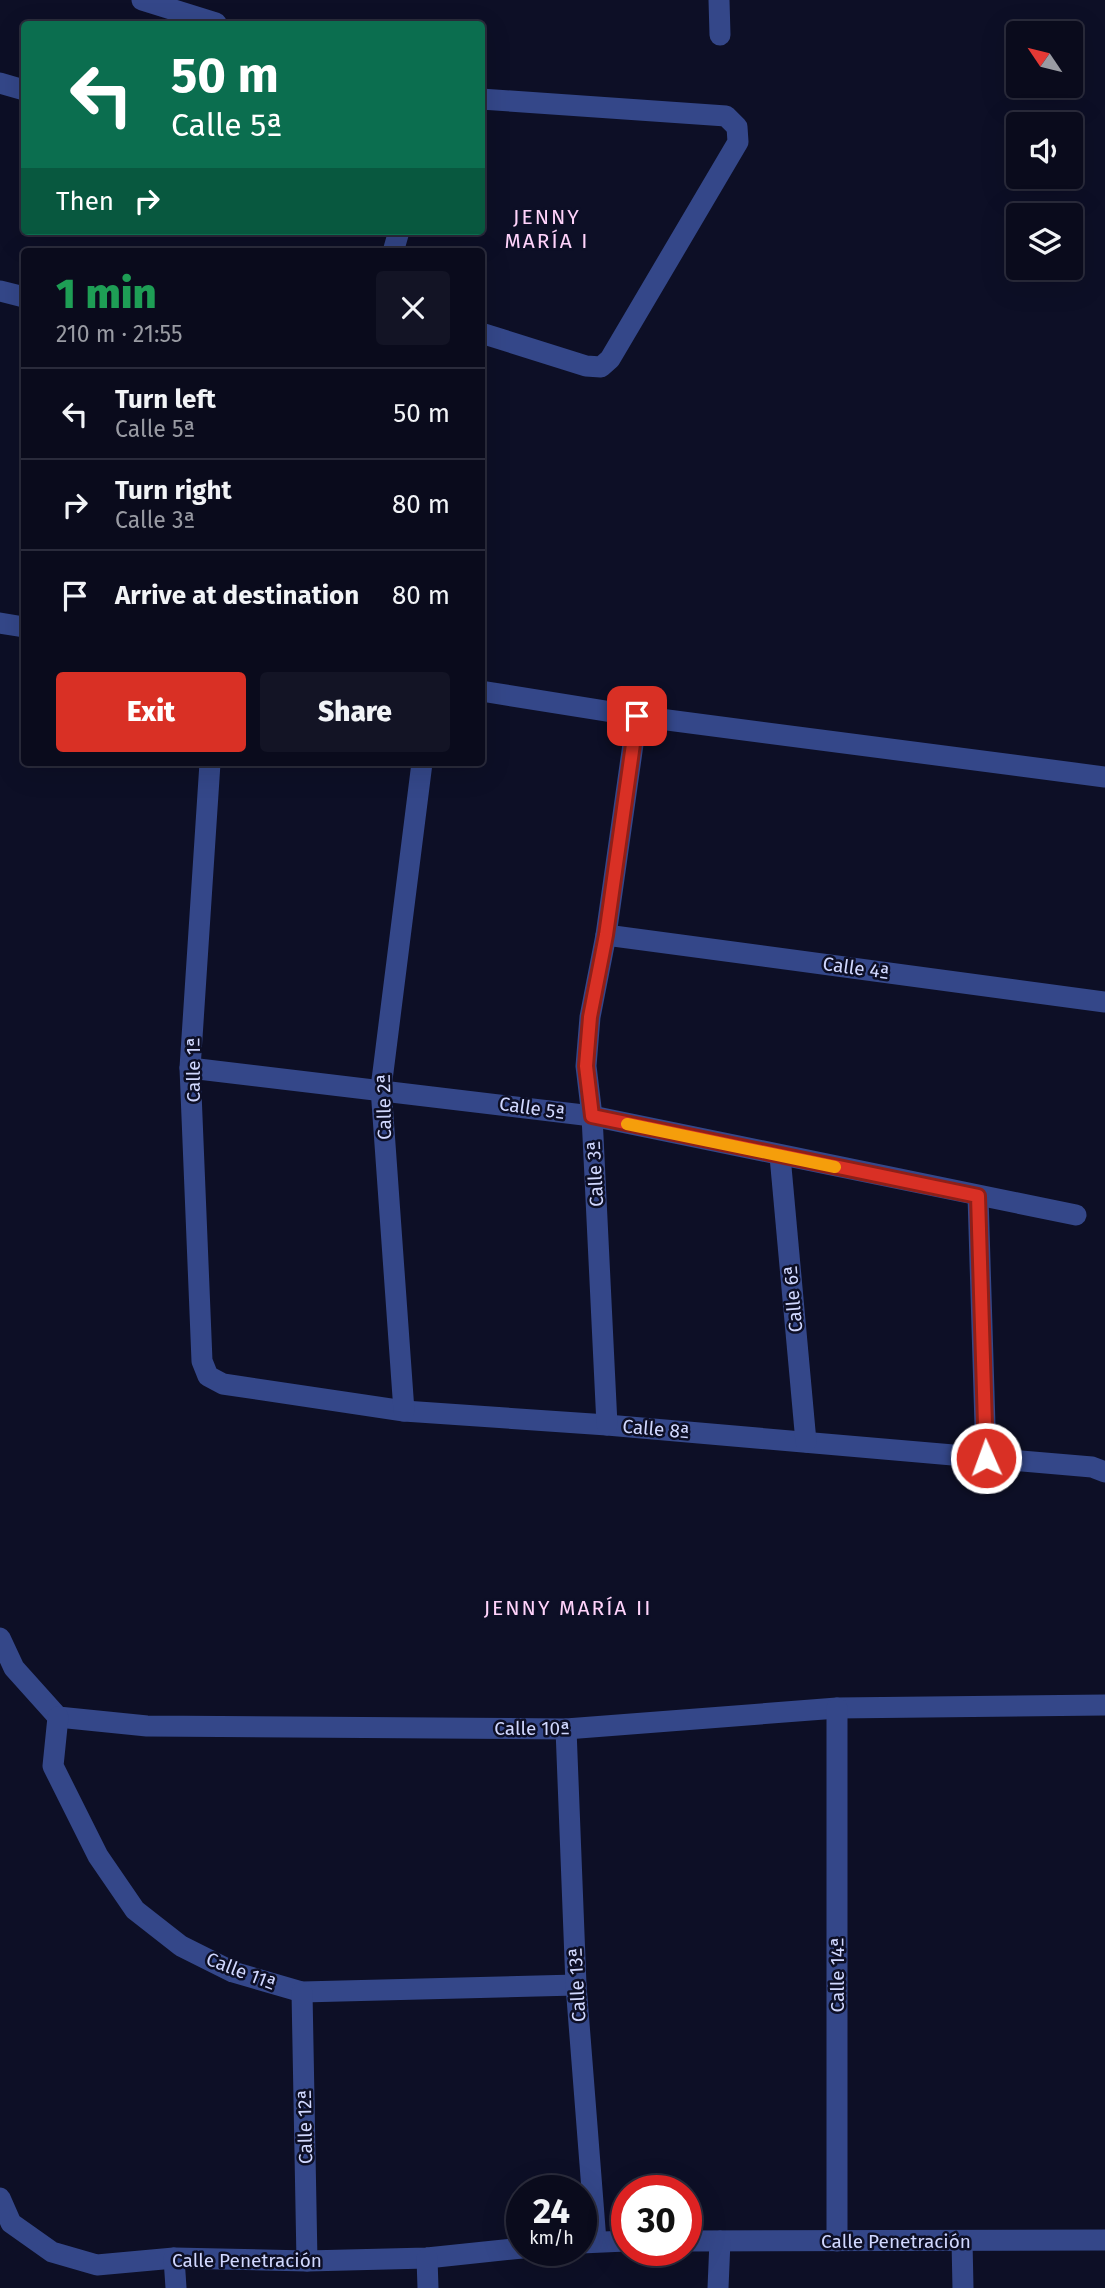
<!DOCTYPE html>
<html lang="en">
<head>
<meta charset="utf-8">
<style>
  :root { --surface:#0a0b1c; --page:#131425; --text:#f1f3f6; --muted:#999ba3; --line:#2a2b3b; --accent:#d93025 }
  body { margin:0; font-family:"Fira Sans",sans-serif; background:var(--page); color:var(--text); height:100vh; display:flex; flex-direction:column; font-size:26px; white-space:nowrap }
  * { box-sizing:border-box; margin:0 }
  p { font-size:23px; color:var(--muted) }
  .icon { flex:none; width:38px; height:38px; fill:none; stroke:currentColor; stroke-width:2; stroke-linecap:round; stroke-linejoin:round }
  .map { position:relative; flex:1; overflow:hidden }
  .drawer { position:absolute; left:21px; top:248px; width:464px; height:518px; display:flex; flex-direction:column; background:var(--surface); border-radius:7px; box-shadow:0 7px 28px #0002,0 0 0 2px var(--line) }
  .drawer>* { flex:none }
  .banner { position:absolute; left:21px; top:21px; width:464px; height:214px; border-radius:7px; box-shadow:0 7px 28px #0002,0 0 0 2px var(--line); background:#0b6e4f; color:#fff; overflow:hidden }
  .needle { width:46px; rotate:305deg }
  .tools { position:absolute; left:1006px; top:21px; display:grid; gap:14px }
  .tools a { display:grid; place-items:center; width:77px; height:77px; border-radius:7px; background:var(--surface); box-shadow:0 7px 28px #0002,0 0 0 2px var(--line); font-size:35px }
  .speed { position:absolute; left:506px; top:2175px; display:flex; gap:14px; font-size:35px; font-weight:700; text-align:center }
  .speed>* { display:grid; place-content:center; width:91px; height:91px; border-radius:50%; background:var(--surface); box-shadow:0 7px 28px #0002,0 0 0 2px var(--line); line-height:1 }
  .speed small { font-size:18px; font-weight:400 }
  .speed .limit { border:10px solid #d22; background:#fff; color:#111 }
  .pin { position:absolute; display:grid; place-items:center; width:60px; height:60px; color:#fff; margin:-30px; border-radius:14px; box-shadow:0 4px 10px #0006 }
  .me { position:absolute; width:77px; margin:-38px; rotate:358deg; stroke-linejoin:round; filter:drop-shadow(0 0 5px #0008) }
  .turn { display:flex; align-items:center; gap:24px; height:147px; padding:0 35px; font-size:32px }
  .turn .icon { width:91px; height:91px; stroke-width:2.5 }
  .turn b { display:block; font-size:49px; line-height:60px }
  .then { display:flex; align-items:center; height:66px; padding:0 35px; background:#0003; gap:14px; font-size:26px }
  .round { display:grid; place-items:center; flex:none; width:74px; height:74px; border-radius:7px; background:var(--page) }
  .summary { display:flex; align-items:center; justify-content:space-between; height:119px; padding:0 35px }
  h1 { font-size:42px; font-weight:800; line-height:52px; color:#1e9e55 }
  .cta { display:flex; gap:14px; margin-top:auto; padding:14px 35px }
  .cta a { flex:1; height:80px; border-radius:7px; background:var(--accent); color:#fff; font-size:28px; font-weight:800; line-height:80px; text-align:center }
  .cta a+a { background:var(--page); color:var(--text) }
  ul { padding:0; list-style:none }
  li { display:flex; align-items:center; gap:21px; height:91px; padding:0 35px; border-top:2px solid var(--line) }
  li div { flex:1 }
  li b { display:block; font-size:26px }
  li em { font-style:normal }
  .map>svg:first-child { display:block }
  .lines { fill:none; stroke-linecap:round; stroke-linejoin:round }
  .minor { stroke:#344789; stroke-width:21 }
  .route-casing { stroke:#8d1f18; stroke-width:18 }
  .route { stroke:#d93025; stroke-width:12 }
  .slow { stroke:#f59e0b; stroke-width:12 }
  .labels { text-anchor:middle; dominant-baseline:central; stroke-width:5; stroke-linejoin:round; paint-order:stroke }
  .street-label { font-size:19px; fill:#d1d8ff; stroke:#0d0f26 }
  .neighbourhood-label { font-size:21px; letter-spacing:2px; fill:#ffd3fb; stroke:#0d0f26 }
</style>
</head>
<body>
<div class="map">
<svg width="1105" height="2288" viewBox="0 0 1105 2288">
  <rect width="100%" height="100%" fill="#0d0f26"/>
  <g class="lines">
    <g class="minor">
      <polyline points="142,0 216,23"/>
      <polyline points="719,0 720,35"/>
      <polyline points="0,83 24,90"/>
      <polyline points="481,99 726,116 737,127 738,142 610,359 601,367 586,366 481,333"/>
      <polyline points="393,252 399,231"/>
      <polyline points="0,291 24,297"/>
      <polyline points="0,623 24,627"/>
      <polyline points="481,691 637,716 1105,777"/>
      <polyline points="210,763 190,1068 202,1361 208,1376 223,1384 404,1411 607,1425 1092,1467 1105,1472"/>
      <polyline points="606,935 1105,1002"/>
      <polyline points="190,1068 592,1116 1076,1215"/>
      <polyline points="780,1156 806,1442"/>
      <polyline points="978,1196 986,1458"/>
      <polyline points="404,1411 381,1088 422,763"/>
      <polyline points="607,1425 592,1116 586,1066 590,1017 606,935 637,716"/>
      <polyline points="0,1638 14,1668 58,1717 147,1726 566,1729 837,1708 1105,1705"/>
      <polyline points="58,1717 53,1766 98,1856 135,1910 181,1946 233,1972 302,1992 576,1985"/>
      <polyline points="566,1729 576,1985 596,2241"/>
      <polyline points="302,1992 307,2261"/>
      <polyline points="0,2198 11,2223 52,2252 97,2265 174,2258 307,2261 427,2258 522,2248"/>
      <polyline points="686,2241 1105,2240"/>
      <polyline points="837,2241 837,1708"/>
      <polyline points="962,2241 963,2288"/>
      <polyline points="581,2243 626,2241"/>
      <polyline points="174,2258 176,2288"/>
      <polyline points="427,2258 428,2288"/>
      <polyline points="718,2288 720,2241"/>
    </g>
  </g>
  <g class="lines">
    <defs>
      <polyline id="route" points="637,716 606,935 590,1017 586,1066 592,1116 978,1196 986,1458"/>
    </defs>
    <use href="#route" class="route-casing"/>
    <use href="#route" class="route"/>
    <polyline class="slow" points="627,1124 835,1167"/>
  </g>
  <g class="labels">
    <g class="street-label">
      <text transform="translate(856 968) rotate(8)">Calle 4ª</text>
      <text transform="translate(193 1070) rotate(-90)">Calle 1ª</text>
      <text transform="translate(384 1107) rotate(-91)">Calle 2ª</text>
      <text transform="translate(532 1108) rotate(8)">Calle 5ª</text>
      <text transform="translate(595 1174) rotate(-93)">Calle 3ª</text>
      <text transform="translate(793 1299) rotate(-95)">Calle 6ª</text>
      <text transform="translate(656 1429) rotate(5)">Calle 8ª</text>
      <text x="532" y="1728">Calle 10ª</text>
      <text transform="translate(241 1971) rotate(21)">Calle 11ª</text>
      <text transform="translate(837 1975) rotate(-90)">Calle 14ª</text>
      <text transform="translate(577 1985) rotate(-93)">Calle 13ª</text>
      <text transform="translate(305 2127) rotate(-91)">Calle 12ª</text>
      <text x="896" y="2241">Calle Penetración</text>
      <text x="247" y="2260">Calle Penetración</text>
    </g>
    <g class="neighbourhood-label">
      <text x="547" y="217">JENNY<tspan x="547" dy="24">MARÍA I</tspan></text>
      <text x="568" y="1608">JENNY MARÍA II</text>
    </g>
  </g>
</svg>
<div class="tools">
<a><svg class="needle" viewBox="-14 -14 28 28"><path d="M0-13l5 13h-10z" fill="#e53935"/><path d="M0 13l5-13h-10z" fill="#999ba3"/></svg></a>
<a><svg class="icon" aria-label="sound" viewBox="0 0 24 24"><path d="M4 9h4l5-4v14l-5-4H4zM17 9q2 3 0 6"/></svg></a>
<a><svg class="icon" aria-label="layers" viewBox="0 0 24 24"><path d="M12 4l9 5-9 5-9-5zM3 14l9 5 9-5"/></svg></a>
</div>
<div class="speed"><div>24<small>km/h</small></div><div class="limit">30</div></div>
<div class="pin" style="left:637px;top:716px;background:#d93025"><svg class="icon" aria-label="arrive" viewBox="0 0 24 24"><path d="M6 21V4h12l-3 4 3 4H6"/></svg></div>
<svg class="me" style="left:986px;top:1458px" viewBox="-20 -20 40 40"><circle r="17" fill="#d93025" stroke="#fff" stroke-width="3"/><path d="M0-11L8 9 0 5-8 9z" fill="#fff"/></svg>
<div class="banner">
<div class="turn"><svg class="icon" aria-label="left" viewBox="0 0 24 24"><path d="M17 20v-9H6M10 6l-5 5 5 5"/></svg><div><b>50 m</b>Calle 5ª</div></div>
<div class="then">Then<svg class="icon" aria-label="right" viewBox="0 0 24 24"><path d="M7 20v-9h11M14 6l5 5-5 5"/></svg></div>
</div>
<section class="drawer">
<div class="summary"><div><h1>1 min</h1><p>210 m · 21:55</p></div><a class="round"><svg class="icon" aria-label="close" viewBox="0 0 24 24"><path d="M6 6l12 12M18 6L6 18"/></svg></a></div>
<ul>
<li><svg class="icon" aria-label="left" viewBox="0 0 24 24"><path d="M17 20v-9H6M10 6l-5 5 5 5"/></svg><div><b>Turn left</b><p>Calle 5ª</p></div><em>50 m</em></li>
<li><svg class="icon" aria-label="right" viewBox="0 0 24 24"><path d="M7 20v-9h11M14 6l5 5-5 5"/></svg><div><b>Turn right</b><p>Calle 3ª</p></div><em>80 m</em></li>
<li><svg class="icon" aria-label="arrive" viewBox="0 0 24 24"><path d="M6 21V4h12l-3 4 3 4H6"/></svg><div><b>Arrive at destination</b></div><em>80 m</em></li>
</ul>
<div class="cta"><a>Exit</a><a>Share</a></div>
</section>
</div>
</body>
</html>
